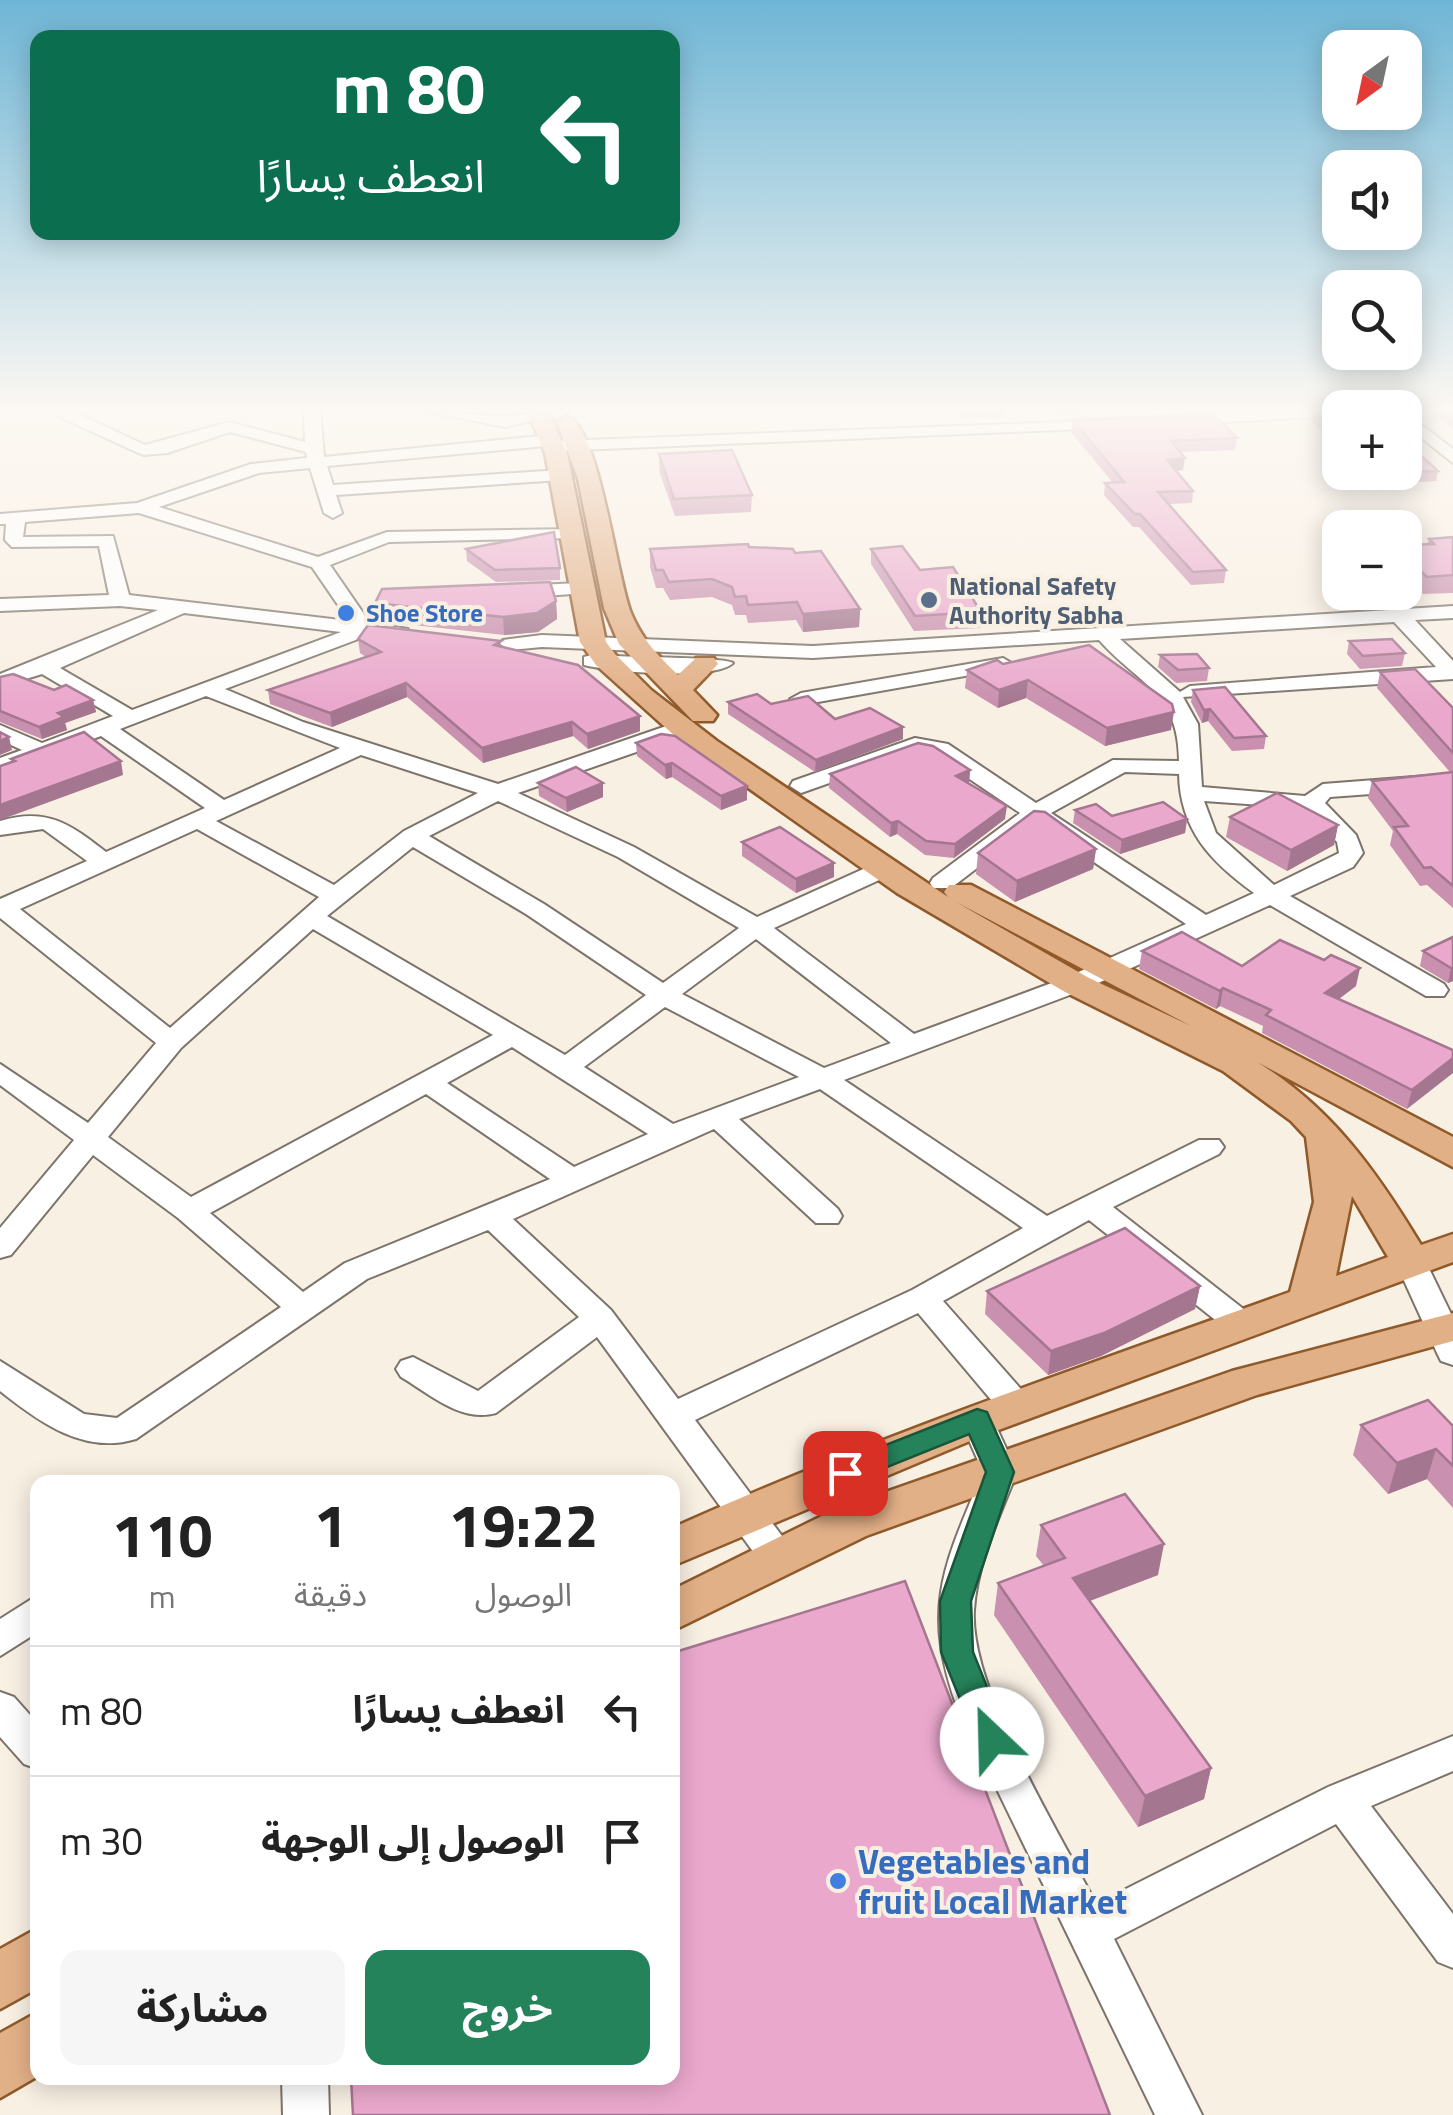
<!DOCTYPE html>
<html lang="ar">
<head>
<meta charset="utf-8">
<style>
  :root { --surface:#fff; --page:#f6f6f6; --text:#222; --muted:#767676; --line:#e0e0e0; --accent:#25835b }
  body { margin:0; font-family:"Titillium Web","Noto Sans Arabic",sans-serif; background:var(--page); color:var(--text); direction:rtl; height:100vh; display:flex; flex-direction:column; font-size:38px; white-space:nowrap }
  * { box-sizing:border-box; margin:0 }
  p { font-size:32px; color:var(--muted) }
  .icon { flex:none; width:55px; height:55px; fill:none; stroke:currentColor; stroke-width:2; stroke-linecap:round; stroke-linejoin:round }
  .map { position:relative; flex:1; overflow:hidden; direction:ltr }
  .panel { position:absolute; left:30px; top:1475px; width:650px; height:610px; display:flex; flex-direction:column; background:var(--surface); border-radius:20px; box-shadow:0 5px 25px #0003; direction:rtl }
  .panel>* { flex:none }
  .hud { position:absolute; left:30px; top:30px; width:650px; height:210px; border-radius:20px; box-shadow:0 5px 25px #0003; direction:rtl; background:#0b6e4f; color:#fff; overflow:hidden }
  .needle { width:65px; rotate:213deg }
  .controls { position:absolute; left:1322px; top:30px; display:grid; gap:20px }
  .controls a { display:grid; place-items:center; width:100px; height:100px; border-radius:20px; background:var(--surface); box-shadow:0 5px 25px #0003; font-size:50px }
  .pin { position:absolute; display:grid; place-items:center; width:85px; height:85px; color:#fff; margin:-42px; border-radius:20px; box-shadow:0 5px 15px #0006 }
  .me { position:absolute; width:110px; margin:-55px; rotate:336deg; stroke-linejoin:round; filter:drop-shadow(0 0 8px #0008) }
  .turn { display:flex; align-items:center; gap:35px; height:210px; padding:0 30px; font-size:45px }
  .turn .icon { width:130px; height:130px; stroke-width:2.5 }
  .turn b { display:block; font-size:70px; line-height:85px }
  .eta { display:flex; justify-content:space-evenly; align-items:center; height:170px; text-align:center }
  .eta b { font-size:60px; font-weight:700; line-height:70px }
  .primary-button { display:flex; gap:20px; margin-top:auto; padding:20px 30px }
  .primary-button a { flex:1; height:115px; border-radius:20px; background:var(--accent); color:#fff; font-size:40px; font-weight:700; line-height:115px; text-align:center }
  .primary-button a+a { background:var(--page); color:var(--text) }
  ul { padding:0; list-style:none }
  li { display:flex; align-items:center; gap:30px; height:130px; padding:0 30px; border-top:2px solid var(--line) }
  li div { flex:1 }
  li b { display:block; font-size:38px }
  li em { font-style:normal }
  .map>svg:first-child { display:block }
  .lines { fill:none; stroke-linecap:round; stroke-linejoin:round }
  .minor-casing { stroke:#7c746a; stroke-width:4 }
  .major-casing { stroke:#8f592a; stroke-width:5 }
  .minor { fill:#fff; fill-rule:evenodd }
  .major { fill:#e2b087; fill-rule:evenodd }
  .wall { fill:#c990af }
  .shaded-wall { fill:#a4768f }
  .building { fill:#eaa8cc; stroke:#a4768f; stroke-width:2.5 }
  .route { fill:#25835b; stroke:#18553b; stroke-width:2.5 }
  .service-dot { fill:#5c6f8a; stroke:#f9f0e4; stroke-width:4 }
  .shop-dot { fill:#3f7fe0; stroke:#f9f0e4; stroke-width:4 }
  .labels { text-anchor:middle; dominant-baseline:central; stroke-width:8; stroke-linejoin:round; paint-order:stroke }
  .far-service-label { font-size:25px; font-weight:bold; fill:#4e5e75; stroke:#f9f0e4; text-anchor:start }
  .far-shop-label { font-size:25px; font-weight:bold; fill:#366cbe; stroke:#f9f0e4; text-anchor:start }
  .near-shop-label { font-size:35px; font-weight:bold; fill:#366cbe; stroke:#f9f0e4; text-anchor:start }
</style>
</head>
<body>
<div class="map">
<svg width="1453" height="2115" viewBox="0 0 1453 2115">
  <rect width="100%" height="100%" fill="#f9f0e4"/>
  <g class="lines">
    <defs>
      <g id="minor">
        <path d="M304,410H320L324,457L552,435L560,441L1115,420L1117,423L1109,428L554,451L546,446L327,466L333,485L561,470L570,475L561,480L336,495L342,513L333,518L324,513L310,468L259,473L159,507L318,557L387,532L577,529V537L571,538L389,542L330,565L370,623L408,629V637L369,635L225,689L303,722L498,784L675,723H691V733L518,793L634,847L757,917L870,866H888L891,871L888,876L774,928L914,1034L1065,978L1186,924L1036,823L951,888H933L930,883L933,878L1020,813L934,755L917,752L801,793L790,786L793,781L915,738L948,744L1036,803L1113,760L1179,761C1179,692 1139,685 1099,640L813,658L542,647L510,650L500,644L503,640L542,635L813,646L1453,606V618L1415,620L1453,661V679L1183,697L1198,724L1202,787L1305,796L1323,784L1453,774V788L1330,797L1325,803L1356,835L1363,853L1353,867L1290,896L1444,984L1448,990L1444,996H1426L1270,905L1083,990L844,1080L1047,1216L1199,1140H1219L1224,1147L1219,1154L1113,1207L1255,1318L1260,1326L1255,1334H1233L1089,1220L943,1301L1027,1396L1032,1405L1027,1414L1015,1417L1003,1414L918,1313L695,1420L791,1548L796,1558L791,1568L778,1572L765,1568L597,1337L496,1413C461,1423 430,1394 401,1377L396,1369L401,1361L413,1357L478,1391L579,1317L488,1230L367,1279L136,1439C84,1455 39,1422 0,1391V1361L84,1414L117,1418L281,1307L178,1218L93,1155L11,1255L0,1258V1228L74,1140L0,1085V1064L88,1123L156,1043L0,918V899L87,861L43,829L0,835V821C47,807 70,824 106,852L205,808L101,736L0,773V758L22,750L0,740V725L42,743L113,716L42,674L0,687V674L158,610L120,606L0,611V599L109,595L99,546L12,547L5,540L6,524H0V514L137,503L251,464L307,458L306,452L230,432L167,453L143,455L62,418V412H74L145,445L229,422L305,442ZM139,513L312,567L349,621L129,595L113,536L23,537L25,522ZM184,613L341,632L132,710L60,668ZM1394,622L1436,667L1190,686L1180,692L1120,639ZM206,696L340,748L224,800L120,729ZM361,755L478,793L404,831L334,885L216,821ZM1125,772L1179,774C1180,830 1211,862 1254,893L1206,915L1051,813ZM498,801L618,857L739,928L663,983L544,904L429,836ZM1204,801L1304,808L1337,842L1339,853L1274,885L1216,833ZM197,829L319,897L170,1028L20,909ZM413,847L526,914L646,995L565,1055L327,916ZM313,929L493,1035L191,1197L108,1137L181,1048ZM756,939L891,1043L824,1068L682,994ZM665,1007L799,1077L673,1124L584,1067ZM512,1047L648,1134L574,1167L447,1083ZM820,1089L1023,1228L912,1290L678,1399L611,1310L513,1219L714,1129L816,1223H838L842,1216L838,1209L739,1119ZM426,1094L550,1179L345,1263L303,1292L210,1213Z"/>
        <polygon points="420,410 505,417 540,412 548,417 505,427"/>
        <polygon points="1258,410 1340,410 1340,416 1182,424 1174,419 1182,414"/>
        <polygon points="1405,412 1453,449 1453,463 1405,425"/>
        <polygon points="579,583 586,585 586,593 516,598 506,592 516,586"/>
        <path d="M591,655C612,657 727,657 733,663C713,681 612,672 584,665V657Z"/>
        <polygon points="1003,658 1013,664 1010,668 801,705 790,699 801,693"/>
        <polygon points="1412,1252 1423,1256 1453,1318 1453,1365 1441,1361 1437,1353 1396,1263 1401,1256"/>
        <path d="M977,1407L989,1411L1017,1472C1000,1516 977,1562 974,1610C969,1688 1059,1831 1096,1904L1328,1787L1453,1736V1771L1371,1806L1453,1914V1968L1438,1962L1336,1824L1114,1939L1202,2115H1155L957,1707C921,1607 944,1565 983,1472L960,1420L965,1411Z"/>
        <polygon points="38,1595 38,1632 0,1656 0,1619"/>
        <polygon points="0,1692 14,1697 38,1724 38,1769 24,1764 0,1737"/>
        <polygon points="282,2078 328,2078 329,2115 283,2115"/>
      </g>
      <g id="major">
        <path d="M527,410H547L567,453L606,642L615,654L651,690L717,741L948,897L944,892L949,885H971L1453,1137V1167L1257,1062C1331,1107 1377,1172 1421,1245L1453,1234V1262L977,1438L672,1566V1528C874,1437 1082,1367 1290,1292L1314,1202L1306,1137L1291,1121L1223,1071L1065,992L897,893L676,737L596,665L580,642L545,453ZM956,902L1191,1026L1089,978ZM1352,1196L1388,1257L1336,1276Z"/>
        <path d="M567,416C599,425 617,580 631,613C642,640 658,655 678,675L696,658H714L718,664L693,690L717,715L713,721H693L619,644L604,608L578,479L557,422Z"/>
        <polygon points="1453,1313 1453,1341 1257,1395 866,1536 672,1631 672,1590 834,1510 1232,1371"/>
        <polygon points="38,1928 38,1988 0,2009 0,1949"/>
        <polygon points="38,2012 38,2076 0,2098 0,2033"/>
      </g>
    </defs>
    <use href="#minor" class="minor-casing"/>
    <use href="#major" class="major-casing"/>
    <use href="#minor" class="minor"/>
    <use href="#major" class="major"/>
  </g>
  <g class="wall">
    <polygon points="955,410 1005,410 1004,417 960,418"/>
    <polygon points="1054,410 1157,410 1057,415"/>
    <polygon points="1340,410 1340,448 1312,421 1314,411"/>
    <polygon points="1431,410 1453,410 1453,429"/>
    <polygon points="1073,420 1237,438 1235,450 1181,452 1183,470 1176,471 1193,491 1192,503 1168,504 1226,570 1224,583 1191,585 1139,527 1133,527 1104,495 1105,483 1113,483 1071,432"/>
    <polygon points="659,454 752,495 751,512 675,516 659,471"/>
    <polygon points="1438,471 1436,481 1402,483 1391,472"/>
    <polygon points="1453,537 1453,593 1423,594 1405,577 1405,552 1406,552 1408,545 1427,544 1429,539"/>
    <polygon points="749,547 795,553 860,609 859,627 803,632 796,620 748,623 746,615 735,615 732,605 712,597 670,600 663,588 656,588 650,567 650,549"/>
    <polygon points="466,549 560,568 560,580 496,582 467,561"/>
    <polygon points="871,549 981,612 980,628 914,631 871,564"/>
    <polygon points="556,601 557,619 538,632 504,635 377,621 375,603"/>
    <polygon points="358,639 501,647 640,731 588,749 573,736 483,763 407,697 332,727 270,704 268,690 366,657 360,653"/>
    <polygon points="1349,641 1405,653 1402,666 1360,669 1347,654"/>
    <polygon points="1160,655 1209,668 1207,681 1176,683 1158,667"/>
    <polygon points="1003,664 1171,730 1105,746 1026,698 998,708 965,688 967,670"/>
    <polygon points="1380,672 1453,708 1453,771 1449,771 1377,688"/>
    <polygon points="0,677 93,700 96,712 65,723 67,730 42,739 0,722"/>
    <polygon points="1193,690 1266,736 1264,749 1232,751 1208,721 1202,723 1191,702"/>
    <polygon points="728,702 771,704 835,719 903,727 903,739 815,772 728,714"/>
    <polygon points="636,743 747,800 721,810 672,777 666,779 637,756"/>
    <polygon points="970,770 969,783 1005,819 954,858 925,855 897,834 890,837 829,788 830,774"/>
    <polygon points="1453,772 1453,908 1427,885 1420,886 1390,845 1393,831 1368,798 1372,781"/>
    <polygon points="538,783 603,797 567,812 539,796"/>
    <polygon points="1075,810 1112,816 1187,819 1185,833 1120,854 1073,823"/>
    <polygon points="1230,817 1338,825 1334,845 1287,871 1226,837"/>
    <polygon points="742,842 834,877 796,893 742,856"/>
    <polygon points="1096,849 1093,869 1015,902 976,874 978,853"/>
    <polygon points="1453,937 1453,981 1448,983 1420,966 1423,951"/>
    <polygon points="1142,951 1356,986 1339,999 1453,1050 1407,1109 1262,1033 1263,1026 1220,1006 1216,1009 1139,969"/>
    <polygon points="1200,1286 1195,1309 1101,1356 1048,1375 985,1314 987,1291"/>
    <polygon points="1361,1425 1453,1426 1453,1508 1427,1479 1388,1494 1353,1455"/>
    <polygon points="1041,1525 1158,1575 1090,1601 1211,1768 1204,1799 1138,1827 994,1615 998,1583 1044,1566 1036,1556"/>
  </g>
  <g class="shaded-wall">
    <polygon points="1185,458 1183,470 1165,472 1167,460"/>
    <polygon points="556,601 557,619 538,632 504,635 503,617"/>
    <polygon points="860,609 859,627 803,632 803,614"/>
    <polygon points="1028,680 1026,698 998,708 999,690"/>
    <polygon points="406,683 407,697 332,727 330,713"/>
    <polygon points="93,700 96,712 65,723 67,730 42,739 39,727 58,713"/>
    <polygon points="1210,709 1208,721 1202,723 1204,710"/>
    <polygon points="1174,712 1171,730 1105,746 1107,728"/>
    <polygon points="640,716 640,731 588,749 587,734"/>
    <polygon points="572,722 573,736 483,763 482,748"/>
    <polygon points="903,727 903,739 815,772 816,760"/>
    <polygon points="9,737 12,750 0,755 0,741"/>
    <polygon points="121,761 123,775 0,820 0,805"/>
    <polygon points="672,763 672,777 666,779 665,765"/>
    <polygon points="970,770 969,783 956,776"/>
    <polygon points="603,783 603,797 567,812 566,798"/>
    <polygon points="747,786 747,800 721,810 721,796"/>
    <polygon points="1007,806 1005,819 954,858 955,844"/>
    <polygon points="1187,819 1185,833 1120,854 1122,840"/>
    <polygon points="898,821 897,834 890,837 891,823"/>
    <polygon points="1338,825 1334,845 1287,871 1291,850"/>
    <polygon points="1096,849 1093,869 1015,902 1017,881"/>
    <polygon points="834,863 834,877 796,893 796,879"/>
    <polygon points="1360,968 1356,986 1321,1012 1325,993"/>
    <polygon points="1451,968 1453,968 1453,981 1448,983"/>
    <polygon points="1223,988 1220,1006 1216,1009 1220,991"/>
    <polygon points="1453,1058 1453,1073 1407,1109 1412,1090"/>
    <polygon points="1200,1286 1195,1309 1101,1356 1048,1375 1051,1351"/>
    <polygon points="1436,1449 1427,1479 1388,1494 1397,1463"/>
    <polygon points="1164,1544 1158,1575 1068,1609 1073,1578"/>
    <polygon points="1211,1768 1204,1799 1138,1827 1145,1796"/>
  </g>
  <g class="building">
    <polygon points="1340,410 1340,435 1314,411 1327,410"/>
    <polygon points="1213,414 1237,438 1171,441 1185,458 1167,460 1193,491 1158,492 1226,570 1193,572 1140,514 1135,514 1105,483 1124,482 1073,420"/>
    <polygon points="1405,441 1438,471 1405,472"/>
    <polygon points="732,450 752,495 674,499 659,454"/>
    <polygon points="554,532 560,568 495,570 466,549"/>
    <polygon points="1453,537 1453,575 1427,577 1405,556 1405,552 1414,551 1408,545 1434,544 1429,539"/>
    <polygon points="748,544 749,547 793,549 795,553 821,551 860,609 803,614 797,602 748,605 746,596 735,597 732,587 712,579 669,582 663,570 656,570 650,549"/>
    <polygon points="902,546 920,570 953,567 981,612 915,616 871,549"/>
    <polygon points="550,582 556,601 537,613 503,617 375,603 382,589"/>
    <polygon points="368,625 501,641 494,645 578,665 640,716 587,734 572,722 482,748 406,683 330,713 268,690 381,652 358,639"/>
    <polygon points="1392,639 1405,653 1363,656 1349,641"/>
    <polygon points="1089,645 1172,704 1174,712 1107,728 1028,680 999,690 967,670 997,660 1003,664"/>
    <polygon points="1197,654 1209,668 1178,670 1160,655"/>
    <polygon points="1415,669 1453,708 1453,753 1380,672"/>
    <polygon points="13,674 54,690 66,685 93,700 58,713 64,717 39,727 0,711 0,677"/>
    <polygon points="1225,687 1266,736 1234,738 1210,709 1204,710 1193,690"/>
    <polygon points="757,694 771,704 808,696 835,719 870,708 903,727 816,760 728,702"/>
    <polygon points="0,732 9,737 0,741"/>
    <polygon points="84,732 121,761 0,805 0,766 15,761 11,759"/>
    <polygon points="661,734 675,736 747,786 721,796 672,763 665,765 636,743"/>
    <polygon points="918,743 933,746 970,770 956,776 1007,806 955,844 926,841 898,821 891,823 830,774"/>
    <polygon points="576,767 603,783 566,798 538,783"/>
    <polygon points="1453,772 1453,886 1431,867 1424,868 1394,827 1408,826 1372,781"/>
    <polygon points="1277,793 1338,825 1291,850 1230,817"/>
    <polygon points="1163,802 1187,819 1122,840 1075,810 1096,804 1112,816"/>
    <polygon points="1034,811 1045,812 1096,849 1017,881 978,853"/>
    <polygon points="780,827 834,863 796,879 742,842"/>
    <polygon points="1182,932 1242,966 1280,940 1324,960 1331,955 1360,968 1325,993 1453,1050 1453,1058 1412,1090 1266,1015 1271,1010 1223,988 1220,991 1142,951"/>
    <polygon points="1453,937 1453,968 1451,968 1423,951"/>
    <polygon points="1125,1228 1200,1286 1104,1333 1051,1351 987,1291"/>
    <polygon points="1428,1400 1453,1426 1453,1466 1436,1449 1397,1463 1361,1425"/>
    <polygon points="1125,1494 1164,1544 1073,1578 1211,1768 1145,1796 998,1583 1065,1558 1041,1525"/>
    <polygon points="905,1581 1110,2115 353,2115 351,2078 672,2078 672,1653"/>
  </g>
  <linearGradient id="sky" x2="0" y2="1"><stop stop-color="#6fb6d6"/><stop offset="0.58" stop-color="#fcf8f3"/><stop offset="1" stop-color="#fcf8f3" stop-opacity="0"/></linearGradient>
  <rect width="1453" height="706" fill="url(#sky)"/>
  <polygon class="route" points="977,1409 987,1412 1014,1472 971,1601 973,1652 1008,1739 1003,1749 992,1753 980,1749 941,1652 940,1601 986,1472 969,1434 845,1484 835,1481 831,1473 835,1465"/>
  <circle class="service-dot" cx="929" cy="600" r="10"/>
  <g class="shop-dot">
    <circle cx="346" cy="613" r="10"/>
    <circle cx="838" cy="1881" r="10"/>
  </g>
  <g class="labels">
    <g class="far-service-label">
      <text x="949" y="586">National Safety<tspan x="949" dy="29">Authority Sabha</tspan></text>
    </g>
    <g class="far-shop-label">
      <text x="366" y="613">Shoe Store</text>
    </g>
    <g class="near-shop-label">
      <text x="858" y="1861">Vegetables and<tspan x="858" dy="40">fruit Local Market</tspan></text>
    </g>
  </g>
</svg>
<div class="controls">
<a><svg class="needle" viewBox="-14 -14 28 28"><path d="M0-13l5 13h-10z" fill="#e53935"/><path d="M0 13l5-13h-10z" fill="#767676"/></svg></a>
<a><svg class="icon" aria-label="sound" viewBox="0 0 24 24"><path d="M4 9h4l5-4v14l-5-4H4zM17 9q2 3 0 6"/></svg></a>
<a><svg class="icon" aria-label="search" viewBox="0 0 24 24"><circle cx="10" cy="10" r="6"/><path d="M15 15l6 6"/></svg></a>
<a>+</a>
<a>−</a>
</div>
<div class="pin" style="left:845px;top:1473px;background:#d93025"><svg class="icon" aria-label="arrive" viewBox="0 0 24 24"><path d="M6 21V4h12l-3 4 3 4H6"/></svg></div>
<svg class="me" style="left:992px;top:1739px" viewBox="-20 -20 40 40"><circle r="19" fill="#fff"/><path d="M0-13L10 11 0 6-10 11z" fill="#25835b"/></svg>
<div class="hud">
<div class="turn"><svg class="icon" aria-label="left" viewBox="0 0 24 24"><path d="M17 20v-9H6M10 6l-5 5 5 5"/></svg><div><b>80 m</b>انعطف يسارًا</div></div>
</div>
<section class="panel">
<div class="eta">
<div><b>19:22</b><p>الوصول</p></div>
<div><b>1</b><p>دقيقة</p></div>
<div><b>110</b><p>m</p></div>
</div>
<ul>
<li><svg class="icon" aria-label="left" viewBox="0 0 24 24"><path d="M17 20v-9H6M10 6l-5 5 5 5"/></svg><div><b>انعطف يسارًا</b></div><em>80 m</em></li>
<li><svg class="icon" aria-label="arrive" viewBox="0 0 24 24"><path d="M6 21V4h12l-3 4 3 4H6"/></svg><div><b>الوصول إلى الوجهة</b></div><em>30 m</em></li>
</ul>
<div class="primary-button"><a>خروج</a><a>مشاركة</a></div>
</section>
</div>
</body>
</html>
